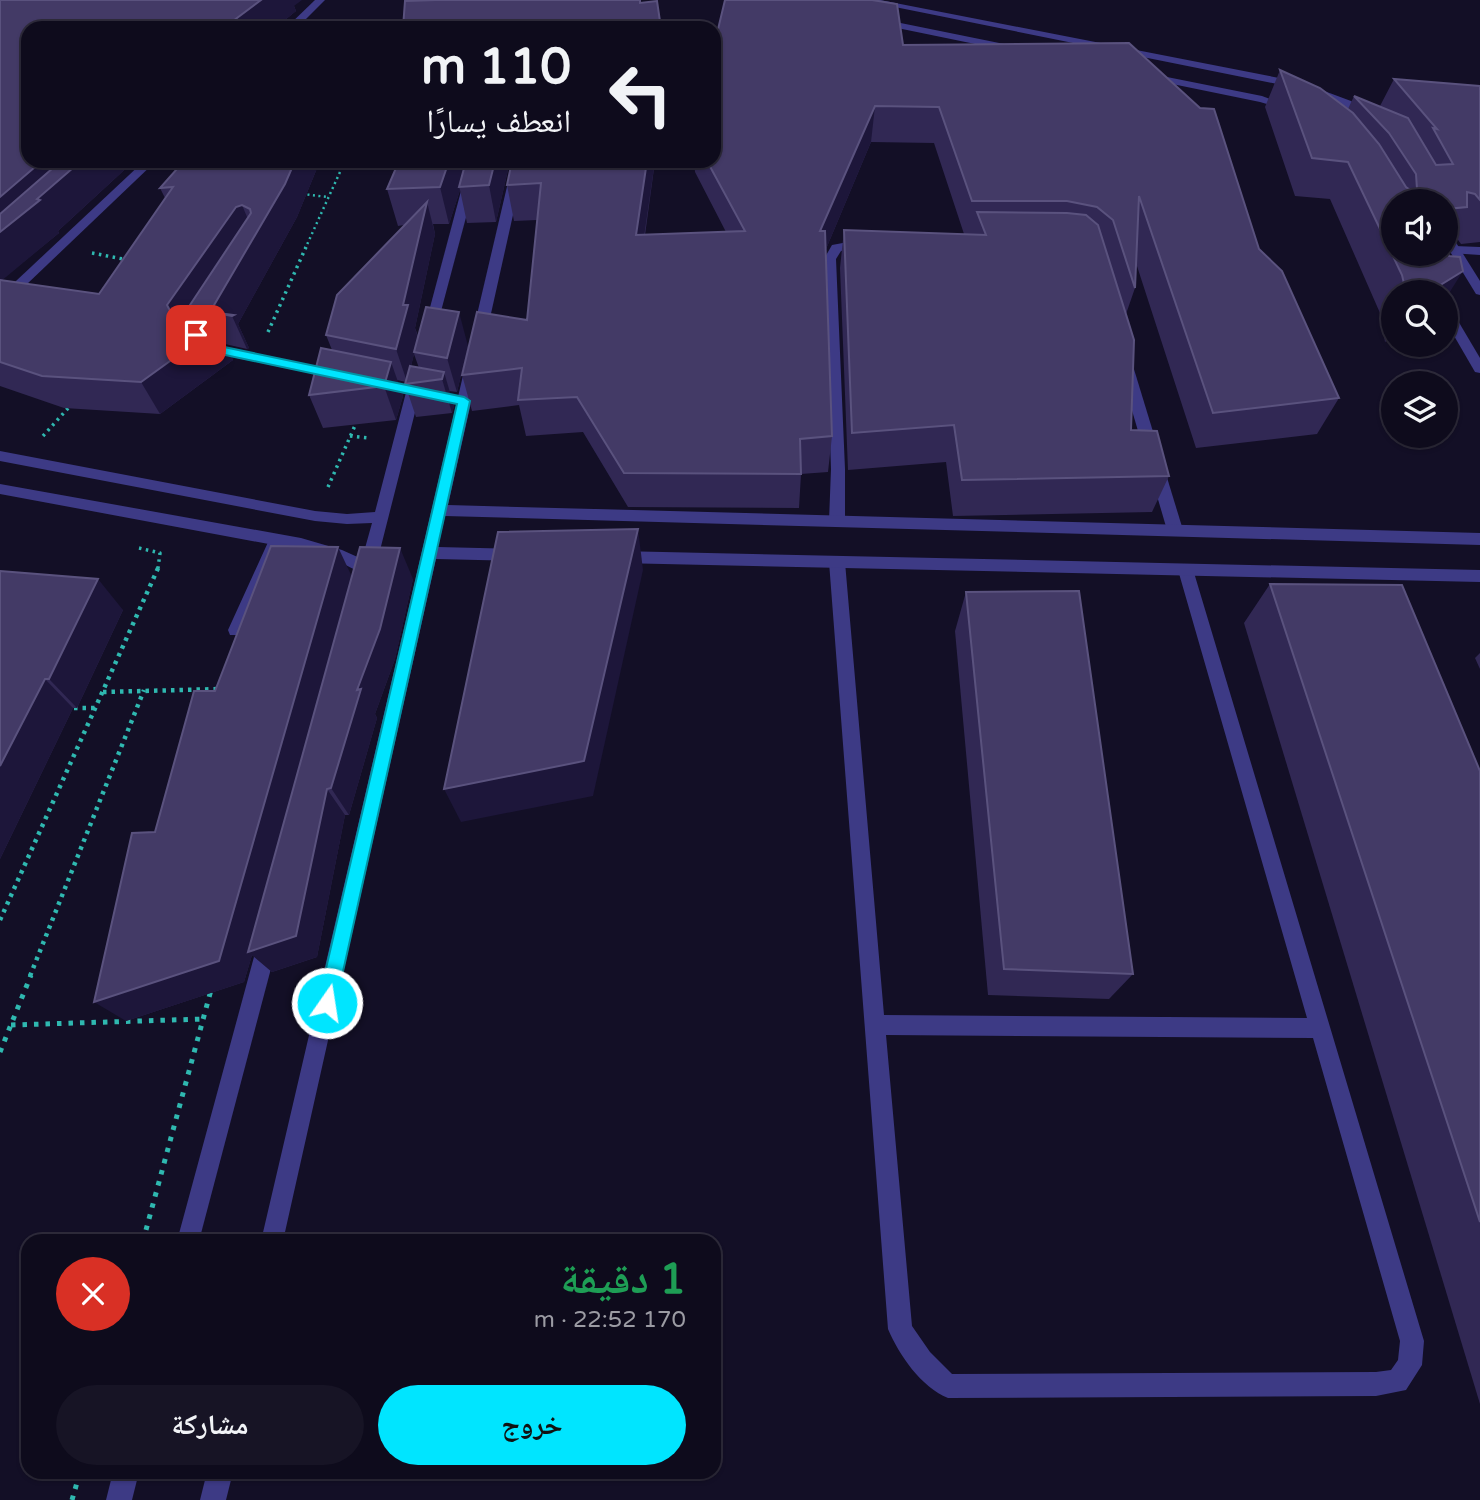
<!DOCTYPE html>
<html lang="ar">
<head>
<meta charset="utf-8">
<style>
  :root { --surface:#0e0b1c; --page:#171425; --text:#f1f3f6; --muted:#9b9ba3; --line:#2e2b3b; --accent:#00e5ff }
  body { margin:0; font-family:"Varela Round","Noto Naskh Arabic",sans-serif; background:var(--page); color:var(--text); direction:rtl; height:100vh; display:flex; flex-direction:column; font-size:26px; white-space:nowrap }
  * { box-sizing:border-box; margin:0 }
  p { font-size:23px; color:var(--muted) }
  .icon { flex:none; width:38px; height:38px; fill:none; stroke:currentColor; stroke-width:2; stroke-linecap:round; stroke-linejoin:round }
  .map { position:relative; flex:1; overflow:hidden; direction:ltr }
  .sheet { position:absolute; left:21px; top:1234px; width:700px; height:245px; display:flex; flex-direction:column; background:var(--surface); border-radius:21px; box-shadow:0 2px 5px #0004,0 0 0 2px var(--line); direction:rtl }
  .sheet>* { flex:none }
  .hud { position:absolute; left:21px; top:21px; width:700px; height:147px; border-radius:21px; box-shadow:0 2px 5px #0004,0 0 0 2px var(--line); direction:rtl; background:#0e0b1c; color:var(--text); overflow:hidden }
  .fabs { position:absolute; left:1381px; top:189px; display:grid; gap:14px }
  .fabs a { display:grid; place-items:center; width:77px; height:77px; border-radius:50%; background:var(--surface); box-shadow:0 2px 5px #0004,0 0 0 2px var(--line); font-size:35px }
  .pin { position:absolute; display:grid; place-items:center; width:60px; height:60px; color:#fff; margin:-30px; border-radius:14px; box-shadow:0 4px 10px #0006 }
  .me { position:absolute; width:77px; margin:-38px; rotate:13deg; stroke-linejoin:round; filter:drop-shadow(0 0 5px #0008) }
  .turn { display:flex; align-items:center; gap:24px; height:147px; padding:0 35px; font-size:32px }
  .turn .icon { width:91px; height:91px; stroke-width:2.5 }
  .turn b { display:block; font-size:49px; line-height:60px }
  .round { display:grid; place-items:center; flex:none; width:74px; height:74px; border-radius:37px; background:var(--page) }
  .overview { display:flex; align-items:center; justify-content:space-between; height:119px; padding:0 35px }
  h1 { font-size:42px; font-weight:700; line-height:52px; color:#1e9e55 }
  .primary-button { display:flex; gap:14px; margin-top:auto; padding:14px 35px }
  .primary-button a { flex:1; height:80px; border-radius:42px; background:var(--accent); color:#111; font-size:28px; font-weight:700; line-height:80px; text-align:center }
  .primary-button a+a { background:var(--page); color:var(--text) }
  .map>svg:first-child { display:block }
  .lines { fill:none; stroke-linecap:round; stroke-linejoin:round }
  .path-far3 { stroke:#2fb8b0; stroke-width:2.5; stroke-dasharray:2 3.5; stroke-linecap:butt }
  .path-far2 { stroke:#2fb8b0; stroke-width:3.5; stroke-dasharray:2.5 4.5; stroke-linecap:butt }
  .path-far1 { stroke:#2fb8b0; stroke-width:4.5; stroke-dasharray:3.5 5; stroke-linecap:butt }
  .path { stroke:#2fb8b0; stroke-width:5; stroke-dasharray:4.5 7; stroke-linecap:butt }
  .lane { fill:#3d3a85; fill-rule:evenodd }
  .street { fill:#3d3a85; fill-rule:evenodd }
  .wall { fill:#312854; fill-rule:evenodd }
  .shaded-wall { fill:#1d163a }
  .building { fill:#433a66; stroke:#5a527e; stroke-width:2 }
  .route { fill:#00e5ff; stroke:#0095a6; stroke-width:2 }
</style>
</head>
<body>
<div class="map">
<svg width="1480" height="1500" viewBox="0 0 1480 1500">
  <rect width="100%" height="100%" fill="#130f26"/>
  <g class="lines">
    <g class="path-far3">
      <polyline points="302,194 328,197"/>
      <polyline points="305,249 345,161"/>
    </g>
    <g class="path-far2">
      <polyline points="92,253 128,260"/>
      <polyline points="268,332 306,247"/>
      <polyline points="43,436 70,406"/>
      <polyline points="350,436 369,438"/>
      <polyline points="328,487 357,421"/>
      <polyline points="139,548 160,553 158,568"/>
    </g>
    <g class="path-far1">
      <polyline points="103,692 221,689"/>
      <polyline points="74,708 96,708"/>
      <polyline points="0,920 159,566"/>
      <polyline points="30,976 144,690"/>
    </g>
    <g class="path">
      <polyline points="11,1025 204,1019"/>
      <polyline points="0,1052 31,975"/>
      <polyline points="143,1241 211,990"/>
      <polyline points="72,1500 80,1472"/>
    </g>
    <g class="lane">
      <polygon points="864,239 870,243 868,246 841,251 836,259 845,469 845,521 837,526 829,521 831,469 824,259 832,245"/>
      <polygon points="1454,246 1480,247 1480,255 1450,253 1450,247"/>
      <polygon points="208,344 338,371 345,375 338,379 203,351 201,348"/>
      <polygon points="1126,362 1133,366 1183,530 1175,536 1167,530 1119,366"/>
      <polygon points="376,379 419,388 421,391 414,396 371,386 371,380"/>
      <polygon points="277,534 285,540 244,630 242,635 230,635 228,630 269,540"/>
      <path d="M837,556L845,562L884,1015L1307,1018L1178,570L1186,564L1192,566L1424,1341L1422,1365L1406,1390L1376,1396L948,1398C921,1387 899,1355 888,1329L829,562ZM886,1035L1313,1038L1400,1341L1398,1360L1391,1370L1376,1372L952,1374L930,1352L912,1326Z"/>
    </g>
    <g class="street">
      <polygon points="315,0 325,0 297,28 286,28"/>
      <polygon points="860,0 880,0 1300,82 1351,101 1373,117 1364,119 1343,105 1297,88"/>
      <polygon points="876,18 1014,46 1019,49 1014,52 873,23 871,21"/>
      <polygon points="1147,73 1262,96 1292,107 1287,110 1260,102 1143,78 1142,76"/>
      <polygon points="144,161 156,161 4,306 0,307 0,296"/>
      <polygon points="469,161 481,161 436,330 430,334 424,330"/>
      <polygon points="513,161 525,161 486,336 479,340 472,336"/>
      <polygon points="1446,232 1450,233 1480,281 1480,295 1476,294 1446,245"/>
      <polygon points="1446,308 1451,309 1480,358 1480,373 1475,372 1446,322"/>
      <polygon points="472,363 479,367 448,505 1480,533 1480,545 445,516 438,547 517,549 525,555 517,561 436,559 283,1241 261,1241 465,367"/>
      <polygon points="417,373 424,377 375,570 367,576 332,558 301,550 0,494 0,484 301,538 342,550 362,559 372,523 347,524 315,521 0,461 0,451 315,511 347,514 375,512 410,377"/>
      <polygon points="618,551 1480,570 1480,582 618,563 610,557"/>
      <polygon points="268,933 275,935 278,942 199,1241 177,1241 258,942 261,935"/>
      <polygon points="113,1472 139,1472 132,1500 106,1500"/>
      <polygon points="207,1472 233,1472 226,1500 200,1500"/>
    </g>
  </g>
  <g class="wall">
    <polygon points="0,0 294,6 296,11 280,24 356,24 357,28 28,28 28,161 134,161 58,231 59,233 1,280 99,294 165,198 160,188 184,161 320,161 297,217 238,324 249,348 247,349 225,344 233,360 160,414 64,408 0,386"/>
    <polygon points="903,45 1259,249 1339,398 1317,434 1196,448 1136,263 1135,288 1126,314 1131,430 1169,476 1152,512 953,516 946,462 848,470 840,268 844,230 964,234 934,143 871,142 826,249 832,436 828,472 801,474 799,508 628,507 583,432 526,436 519,405 472,411 462,375 527,320 537,220 514,221 507,185 513,161 655,161 645,235 726,232 695,172 694,161 714,161"/>
    <polygon points="1280,70 1348,109 1354,96 1380,106 1394,79 1480,86 1480,242 1461,244 1453,233 1446,246 1446,201 1393,201 1446,292 1393,292 1393,337 1385,342 1380,313 1330,199 1295,196 1265,107"/>
    <path d="M510,161L496,222L467,223L460,190L449,224H433L435,234L415,328L418,336L468,346L457,392L449,391L454,406L452,413L416,417L405,384L406,382L397,380L403,396L396,420L323,428L309,395L332,350L326,335L404,225L398,226L387,189ZM414,354L419,368L411,366Z"/>
    <polygon points="0,571 123,610 77,708 73,708 0,859"/>
    <polygon points="352,576 413,579 395,659 375,714 377,718 349,815 345,815 317,957 272,972 252,955 244,982 126,1021 155,832 215,691"/>
    <polygon points="1270,584 1480,771 1480,1404 1244,623"/>
    <polygon points="966,592 1133,974 1109,999 988,995 955,631"/>
    <polygon points="1480,653 1480,669 1475,658"/>
  </g>
  <g class="shaded-wall">
    <polygon points="232,0 302,0 294,6 296,11 275,28 229,24"/>
    <polygon points="875,106 871,142 818,268 820,231"/>
    <polygon points="42,161 134,161 58,231 59,233 0,282 0,197"/>
    <polygon points="295,161 320,161 297,217 238,324 249,348 247,349 232,316 188,308 195,321 185,338 167,305 236,207 242,205 255,236"/>
    <polygon points="449,161 468,161 459,187 460,190 449,224 440,187"/>
    <polygon points="495,161 510,161 496,222 489,185"/>
    <polygon points="647,161 655,161 639,271 636,235"/>
    <polygon points="427,202 435,234 415,328 418,338 407,382 396,349 403,305"/>
    <polygon points="1463,271 1446,298 1446,292 1429,292"/>
    <polygon points="459,312 468,346 457,392 447,358"/>
    <polygon points="217,327 233,360 160,414 141,382"/>
    <polygon points="1393,330 1393,337 1385,342"/>
    <polygon points="391,362 403,396 396,420 384,386"/>
    <polygon points="444,372 454,406 452,413 442,379"/>
    <polygon points="638,529 643,570 593,796 461,822 444,789"/>
    <polygon points="338,547 353,579 327,789 345,815 317,957 272,972 252,955 244,982 126,1021 94,1002"/>
    <polygon points="400,548 413,579 395,659 375,714 377,718 349,815 331,788 357,690"/>
    <polygon points="98,579 123,610 77,708 49,679"/>
    <polygon points="45,679 73,708 0,859 0,766"/>
  </g>
  <g class="building">
    <polygon points="0,0 261,0 229,24 356,24 354,28 28,28 28,161 42,161 0,197"/>
    <polygon points="436,0 640,0 640,3 657,1 661,28 403,28 405,1"/>
    <polygon points="725,0 872,0 897,4 903,45 1129,43 1200,108 1214,109 1259,249 1282,271 1339,398 1213,413 1139,196 1135,288 1113,220 1097,207 1067,201 972,201 939,107 875,106 820,231 825,231 832,436 800,439 801,474 624,473 577,397 518,400 522,368 462,375 477,312 527,320 541,183 507,185 512,161 647,161 636,235 745,231 707,161 714,161 714,46"/>
    <polygon points="1280,70 1320,88 1353,113 1379,144 1406,187 1413,192 1417,189 1416,174 1389,133 1354,96 1408,118 1436,165 1453,164 1433,128 1437,129 1394,79 1480,86 1480,200 1475,194 1467,192 1467,207 1447,209 1453,233 1446,221 1446,201 1393,201 1393,254 1446,254 1446,249 1449,256 1460,257 1463,271 1429,292 1406,292 1402,275 1348,162 1312,158"/>
    <polygon points="61,161 81,161 37,199 40,200 0,232 0,214"/>
    <polygon points="184,161 295,161 285,184 210,312 234,315 232,316 188,308 251,213 250,209 242,205 236,207 167,305 174,318 217,327 141,382 42,376 0,362 0,280 99,294 173,187 160,188"/>
    <polygon points="399,161 449,161 440,187 387,189"/>
    <polygon points="466,161 495,161 489,185 459,187"/>
    <polygon points="427,202 403,305 408,305 396,349 326,335 337,295"/>
    <polygon points="977,212 1067,213 1086,215 1098,225 1134,340 1131,430 1157,431 1169,476 962,480 954,425 852,433 844,230 986,235"/>
    <polygon points="426,307 459,312 447,358 414,352"/>
    <polygon points="321,348 391,362 384,386 309,395"/>
    <polygon points="410,366 444,372 442,379 405,384"/>
    <polygon points="638,529 584,761 444,789 498,532"/>
    <polygon points="271,546 338,547 219,961 94,1002 132,833 155,832 194,691 215,691"/>
    <polygon points="360,547 400,548 380,629 357,690 361,689 331,788 327,789 296,936 248,952"/>
    <polygon points="0,571 98,579 49,679 45,679 0,766"/>
    <polygon points="1270,584 1402,585 1480,771 1480,1222"/>
    <polygon points="1079,591 1133,974 1004,969 966,592"/>
  </g>
  <polygon class="route" points="196,332 200,333 201,341 205,343 464,397 470,401 336,1003 333,1009 327,1012 320,1009 318,1003 457,404 197,349 189,342 192,333"/>
</svg>
<div class="fabs">
<a><svg class="icon" aria-label="sound" viewBox="0 0 24 24"><path d="M4 9h4l5-4v14l-5-4H4zM17 9q2 3 0 6"/></svg></a>
<a><svg class="icon" aria-label="search" viewBox="0 0 24 24"><circle cx="10" cy="10" r="6"/><path d="M15 15l6 6"/></svg></a>
<a><svg class="icon" aria-label="layers" viewBox="0 0 24 24"><path d="M12 4l9 5-9 5-9-5zM3 14l9 5 9-5"/></svg></a>
</div>
<div class="pin" style="left:196px;top:335px;background:#d93025"><svg class="icon" aria-label="arrive" viewBox="0 0 24 24"><path d="M6 21V4h12l-3 4 3 4H6"/></svg></div>
<svg class="me" style="left:327px;top:1003px" viewBox="-20 -20 40 40"><circle r="17" fill="#00e5ff" stroke="#fff" stroke-width="3"/><path d="M0-11L8 9 0 5-8 9z" fill="#fff"/></svg>
<div class="hud">
<div class="turn"><svg class="icon" aria-label="left" viewBox="0 0 24 24"><path d="M17 20v-9H6M10 6l-5 5 5 5"/></svg><div><b>110 m</b>انعطف يسارًا</div></div>
</div>
<section class="sheet">
<div class="overview"><div><h1>1 دقيقة</h1><p>170 m · 22:52</p></div><a class="round" style="background:#d93025;color:#fff"><svg class="icon" aria-label="close" viewBox="0 0 24 24"><path d="M6 6l12 12M18 6L6 18"/></svg></a></div>
<div class="primary-button"><a>خروج</a><a>مشاركة</a></div>
</section>
</div>
</body>
</html>
